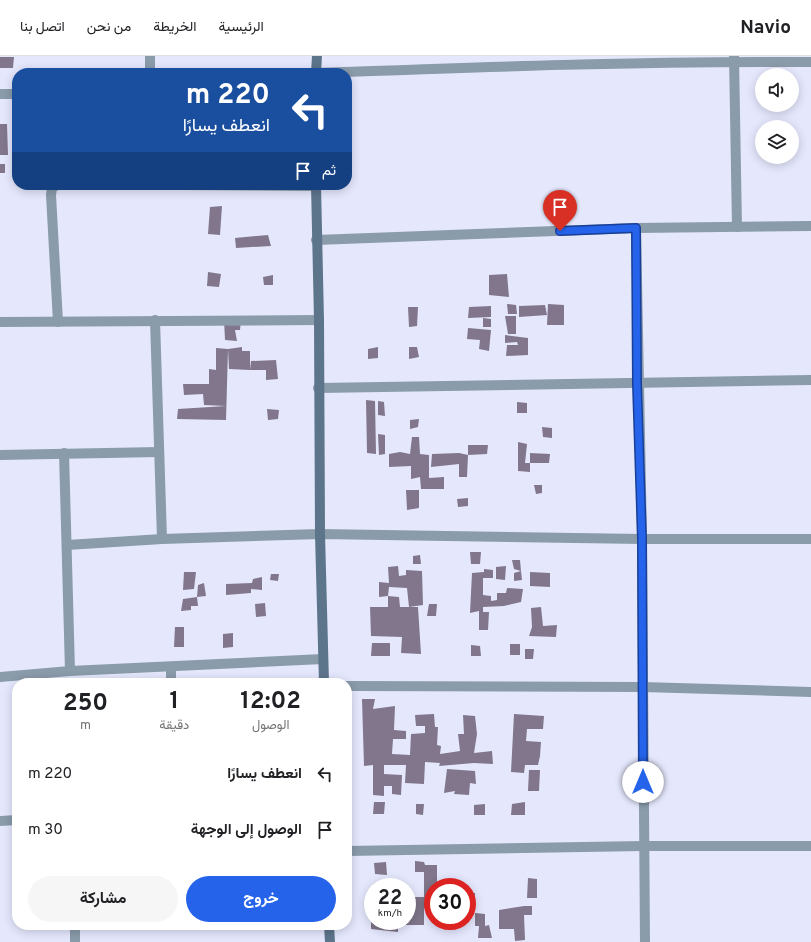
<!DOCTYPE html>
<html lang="ar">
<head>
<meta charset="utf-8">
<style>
  :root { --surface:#fff; --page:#f6f6f6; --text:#202124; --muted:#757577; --line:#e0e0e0; --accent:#2563eb }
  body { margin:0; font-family:Overpass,Vazirmatn,sans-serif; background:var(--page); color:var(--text); direction:rtl; height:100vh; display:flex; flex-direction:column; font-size:15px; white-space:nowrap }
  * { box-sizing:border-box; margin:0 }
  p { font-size:13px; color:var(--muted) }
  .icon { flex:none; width:22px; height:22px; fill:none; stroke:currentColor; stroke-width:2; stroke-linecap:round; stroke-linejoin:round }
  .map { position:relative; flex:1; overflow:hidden; direction:ltr }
  .details { position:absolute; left:12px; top:622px; width:340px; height:252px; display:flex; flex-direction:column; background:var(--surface); border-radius:16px; box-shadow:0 2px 10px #0003; direction:rtl }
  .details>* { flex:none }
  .hud { position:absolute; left:12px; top:12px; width:340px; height:122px; border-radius:16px; box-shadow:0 2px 10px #0003; direction:rtl; background:#1a4fa0; color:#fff; overflow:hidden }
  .fabs { position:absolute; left:755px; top:12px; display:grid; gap:8px }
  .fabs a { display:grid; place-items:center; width:44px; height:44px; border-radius:50%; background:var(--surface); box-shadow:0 2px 10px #0003; font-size:20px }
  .speed { position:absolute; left:364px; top:822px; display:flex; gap:8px; font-size:20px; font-weight:700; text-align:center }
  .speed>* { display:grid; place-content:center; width:52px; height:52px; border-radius:50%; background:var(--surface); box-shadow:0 2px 10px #0003; line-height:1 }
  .speed small { font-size:10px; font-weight:400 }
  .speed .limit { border:6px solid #d22; background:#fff; color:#111 }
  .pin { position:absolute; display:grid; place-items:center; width:34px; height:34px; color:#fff; margin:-41px -17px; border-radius:50% 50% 50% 0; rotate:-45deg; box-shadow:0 0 4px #0007 }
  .pin .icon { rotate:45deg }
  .me { position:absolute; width:44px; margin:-22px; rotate:0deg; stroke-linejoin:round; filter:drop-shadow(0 0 3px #0008) }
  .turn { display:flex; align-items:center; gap:14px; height:84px; padding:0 16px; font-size:18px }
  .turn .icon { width:52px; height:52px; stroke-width:2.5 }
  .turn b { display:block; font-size:28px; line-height:34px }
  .then { display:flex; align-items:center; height:38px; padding:0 16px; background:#0003; gap:8px; font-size:15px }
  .eta { display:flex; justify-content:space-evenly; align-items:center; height:68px; text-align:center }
  .eta b { font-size:24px; font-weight:700; line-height:28px }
  .action { display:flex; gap:8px; margin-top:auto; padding:8px 16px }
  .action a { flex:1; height:46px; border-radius:24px; background:var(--accent); color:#fff; font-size:16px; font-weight:700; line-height:46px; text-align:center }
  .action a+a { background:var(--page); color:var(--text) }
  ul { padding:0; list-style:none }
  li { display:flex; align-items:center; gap:12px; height:56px; padding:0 16px }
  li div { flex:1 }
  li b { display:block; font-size:15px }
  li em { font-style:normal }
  header { display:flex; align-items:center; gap:24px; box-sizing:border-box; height:56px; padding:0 20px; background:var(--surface); border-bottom:1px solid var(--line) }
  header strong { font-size:19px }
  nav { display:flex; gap:22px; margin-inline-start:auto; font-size:14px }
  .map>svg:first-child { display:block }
  .building { fill:#81768b }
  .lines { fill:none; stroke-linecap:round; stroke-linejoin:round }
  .street { stroke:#8a9baa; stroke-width:10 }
  .secondary { stroke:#5d758b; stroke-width:10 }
  .route-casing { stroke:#184099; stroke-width:10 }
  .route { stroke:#2563eb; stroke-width:7 }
</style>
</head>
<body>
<header>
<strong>Navio</strong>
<nav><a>الرئيسية</a><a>الخريطة</a><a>من نحن</a><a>اتصل بنا</a></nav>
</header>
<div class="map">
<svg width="811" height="886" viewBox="0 0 811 886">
  <rect width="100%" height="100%" fill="#e5e8fd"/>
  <g class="building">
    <polygon points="0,1 14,1 13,12 0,12"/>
    <polygon points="0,68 7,68 8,99 0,99"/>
    <rect x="0" y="108" width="5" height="9"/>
    <polygon points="222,150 220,179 208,178 210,151"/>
    <polygon points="268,179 271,190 236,192 235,182"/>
    <polygon points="208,216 221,218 219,231 207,230"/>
    <polygon points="507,218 509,241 489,239 489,219"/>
    <polygon points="273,219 273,229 264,229 263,221"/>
    <polygon points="507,248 516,249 517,258 508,258"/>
    <polygon points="548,248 564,249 564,269 547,269"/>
    <polygon points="545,249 547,259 519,261 519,250"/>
    <polygon points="491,250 491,261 468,262 469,251"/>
    <polygon points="408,251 418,251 417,270 409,271"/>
    <polygon points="505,260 516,260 516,278 508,278"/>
    <polygon points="483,262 491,263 491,271 483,271"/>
    <polygon points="224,264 241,264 240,274 235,274 237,285 225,284"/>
    <polygon points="468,272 491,274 489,295 479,293 480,284 467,283"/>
    <polygon points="505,279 528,282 528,299 506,300 507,289 518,289 517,286 505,287"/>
    <polygon points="242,291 242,295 250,295 250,314 229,313 228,293"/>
    <polygon points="378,291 378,302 368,303 368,293"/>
    <polygon points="409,291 417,291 419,301 409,303"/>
    <polygon points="216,292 228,293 226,364 177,363 178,353 226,350 204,349 203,338 184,339 183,328 209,328 209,313 216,314"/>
    <polygon points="276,304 278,323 266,324 266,314 250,314 251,305"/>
    <polygon points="366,344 375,345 376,398 367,397"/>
    <polygon points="378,345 384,346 385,360 378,359"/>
    <polygon points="517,346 527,347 527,357 517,357"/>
    <polygon points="267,353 279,354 278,363 268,364"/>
    <polygon points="419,363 418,371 410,373 410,364"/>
    <polygon points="542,371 552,372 552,382 543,381"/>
    <polygon points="378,378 385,379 385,398 379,399"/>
    <polygon points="412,381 419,381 420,398 429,399 429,422 444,421 444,433 421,433 420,421 411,423 411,410 389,411 389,398 400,396 410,398"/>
    <polygon points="518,386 527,388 525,407 530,407 530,397 550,398 549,407 530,407 530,416 518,415"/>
    <polygon points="468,389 488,389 487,398 468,399"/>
    <polygon points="459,397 468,399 467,421 459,421 459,408 431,411 432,398"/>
    <polygon points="534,429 542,429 542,437 536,438"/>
    <polygon points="406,434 419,434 419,452 407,454"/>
    <polygon points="468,442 468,450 458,451 457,443"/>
    <polygon points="470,496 481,496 480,508 471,508"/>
    <polygon points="420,499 421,508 413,508 413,500"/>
    <polygon points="512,504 520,504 521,515 514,513"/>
    <polygon points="398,510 399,520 406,519 406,514 422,515 423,549 409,551 407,532 389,531 388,540 399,541 400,551 418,551 421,598 401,597 402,581 371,580 370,551 388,551 388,540 379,541 379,526 389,527 388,511"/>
    <polygon points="506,510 505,524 496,523 496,511"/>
    <polygon points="484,513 493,514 493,522 483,522 483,539 491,540 491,545 497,544 497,537 506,537 507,532 523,533 521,546 504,550 483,551 483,556 489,556 488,574 479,574 479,555 470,557 472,517 484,516"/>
    <polygon points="521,515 522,524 514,525 514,517"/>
    <polygon points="184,516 196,516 194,533 183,534"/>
    <polygon points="530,516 550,517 550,531 530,530"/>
    <polygon points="271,518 279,518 278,525 270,524"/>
    <polygon points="262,521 262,534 251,533 251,537 226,539 226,528 252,527 253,523"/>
    <polygon points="204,527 206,540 197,541 198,529"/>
    <polygon points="197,541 198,550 191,550 191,554 181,555 183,543"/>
    <polygon points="265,547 266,560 256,561 255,548"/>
    <polygon points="429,548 437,548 436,560 427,560"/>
    <polygon points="541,551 543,570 557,569 556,581 529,580 532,571 531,552"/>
    <polygon points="175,571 184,571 184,591 174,591"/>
    <polygon points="233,577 233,591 223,592 223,578"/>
    <polygon points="372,587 390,587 390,600 371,600"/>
    <rect x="510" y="588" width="10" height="11"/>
    <polygon points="471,589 480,590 481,600 471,600"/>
    <polygon points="525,593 534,593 533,603 525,603"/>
    <polygon points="195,623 195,627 184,627 185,624"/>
    <rect x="232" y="624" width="10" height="3"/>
    <polygon points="362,643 375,643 373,653 395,650 394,674 406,675 406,683 393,683 392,698 410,699 411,678 425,677 425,670 416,670 415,659 434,658 435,671 438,671 437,689 441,690 440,698 460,695 458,678 464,678 463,659 475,660 477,678 474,697 492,695 493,708 474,707 439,710 440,707 425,706 424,728 405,727 406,709 384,709 384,718 402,719 401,739 392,738 392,730 384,730 384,740 373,739 373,709 364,710"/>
    <polygon points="514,658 544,660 543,673 527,673 526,685 541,686 540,700 538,709 525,709 524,717 511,716"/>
    <polygon points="447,713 475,715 476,728 470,727 469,739 454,738 455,735 444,737"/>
    <polygon points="529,714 540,714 539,735 528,735"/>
    <polygon points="374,746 385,746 384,758 373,758"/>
    <polygon points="525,746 525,759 511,759 512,748"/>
    <polygon points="416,748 424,748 423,759 416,758"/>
    <polygon points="485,748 485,759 474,759 474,749"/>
    <polygon points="415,805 424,806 425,809 437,809 437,831 433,831 433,852 424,852 424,869 406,869 407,841 424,841 424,816 415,816"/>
    <polygon points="386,806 387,819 375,818 374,807"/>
    <polygon points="528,822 537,823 537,842 527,842"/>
    <polygon points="467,837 475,837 475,852 467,851"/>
    <polygon points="524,850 532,850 532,859 524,859 525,884 515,885 514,873 499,873 499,854"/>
    <polygon points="475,857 485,858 485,870 489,869 492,882 478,882 479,870 475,870"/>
    <polygon points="371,859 373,859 373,865 398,865 398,876 371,873"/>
  </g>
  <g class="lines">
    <g class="street">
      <polyline points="150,0 150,17"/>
      <polyline points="734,0 737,171"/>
      <path d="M316,17C481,11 646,5 811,6"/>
      <polyline points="0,38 17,38"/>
      <polyline points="57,129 52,132 51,139 58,266"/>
      <polyline points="185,129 316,130"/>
      <polyline points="636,172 642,483 645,886"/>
      <polyline points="316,184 636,172 811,170"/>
      <polyline points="155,264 162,483"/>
      <polyline points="0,266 319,264"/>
      <polyline points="318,332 811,324"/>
      <polyline points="64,397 70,615"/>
      <polyline points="0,399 159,396"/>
      <polyline points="67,489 162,483 320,478 642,483 811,483"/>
      <polyline points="171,612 171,627"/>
      <polyline points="0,621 70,615 323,603"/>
      <polyline points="347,630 642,631 811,636"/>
      <polyline points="0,765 17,764"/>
      <polyline points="347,795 643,790 811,790"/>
      <polyline points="75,869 75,886"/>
    </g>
    <g class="secondary">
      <polyline points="316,17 317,0"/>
      <polyline points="316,129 319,264 320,478 324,627"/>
      <polyline points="329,869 330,886"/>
    </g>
  </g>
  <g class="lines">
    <defs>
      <polyline id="route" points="560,175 636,172 637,328 642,483 643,726"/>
    </defs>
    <use href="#route" class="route-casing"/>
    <use href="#route" class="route"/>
  </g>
</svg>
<div class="fabs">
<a><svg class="icon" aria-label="sound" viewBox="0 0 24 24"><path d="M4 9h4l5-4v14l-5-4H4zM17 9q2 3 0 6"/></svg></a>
<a><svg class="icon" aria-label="layers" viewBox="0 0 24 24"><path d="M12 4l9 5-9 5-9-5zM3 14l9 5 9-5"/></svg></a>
</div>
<div class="speed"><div>22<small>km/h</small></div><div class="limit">30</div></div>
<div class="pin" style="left:560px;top:175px;background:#d93025"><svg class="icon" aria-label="arrive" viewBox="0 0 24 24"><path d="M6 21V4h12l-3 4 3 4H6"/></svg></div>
<svg class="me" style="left:643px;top:726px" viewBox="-20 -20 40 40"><circle r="19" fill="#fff"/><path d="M0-13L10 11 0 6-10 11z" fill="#2563eb"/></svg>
<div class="hud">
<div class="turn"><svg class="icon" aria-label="left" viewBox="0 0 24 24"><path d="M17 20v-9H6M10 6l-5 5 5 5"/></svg><div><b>220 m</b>انعطف يسارًا</div></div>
<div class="then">ثم<svg class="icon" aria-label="arrive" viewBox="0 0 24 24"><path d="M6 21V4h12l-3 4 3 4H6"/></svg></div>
</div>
<section class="details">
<div class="eta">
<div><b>12:02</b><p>الوصول</p></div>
<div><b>1</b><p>دقيقة</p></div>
<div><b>250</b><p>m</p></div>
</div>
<ul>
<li><svg class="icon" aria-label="left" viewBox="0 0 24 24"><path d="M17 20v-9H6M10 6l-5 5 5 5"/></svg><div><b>انعطف يسارًا</b></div><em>220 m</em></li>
<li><svg class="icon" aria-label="arrive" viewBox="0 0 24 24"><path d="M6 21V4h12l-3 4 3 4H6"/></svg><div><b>الوصول إلى الوجهة</b></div><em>30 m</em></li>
</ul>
<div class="action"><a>خروج</a><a>مشاركة</a></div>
</section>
</div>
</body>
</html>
